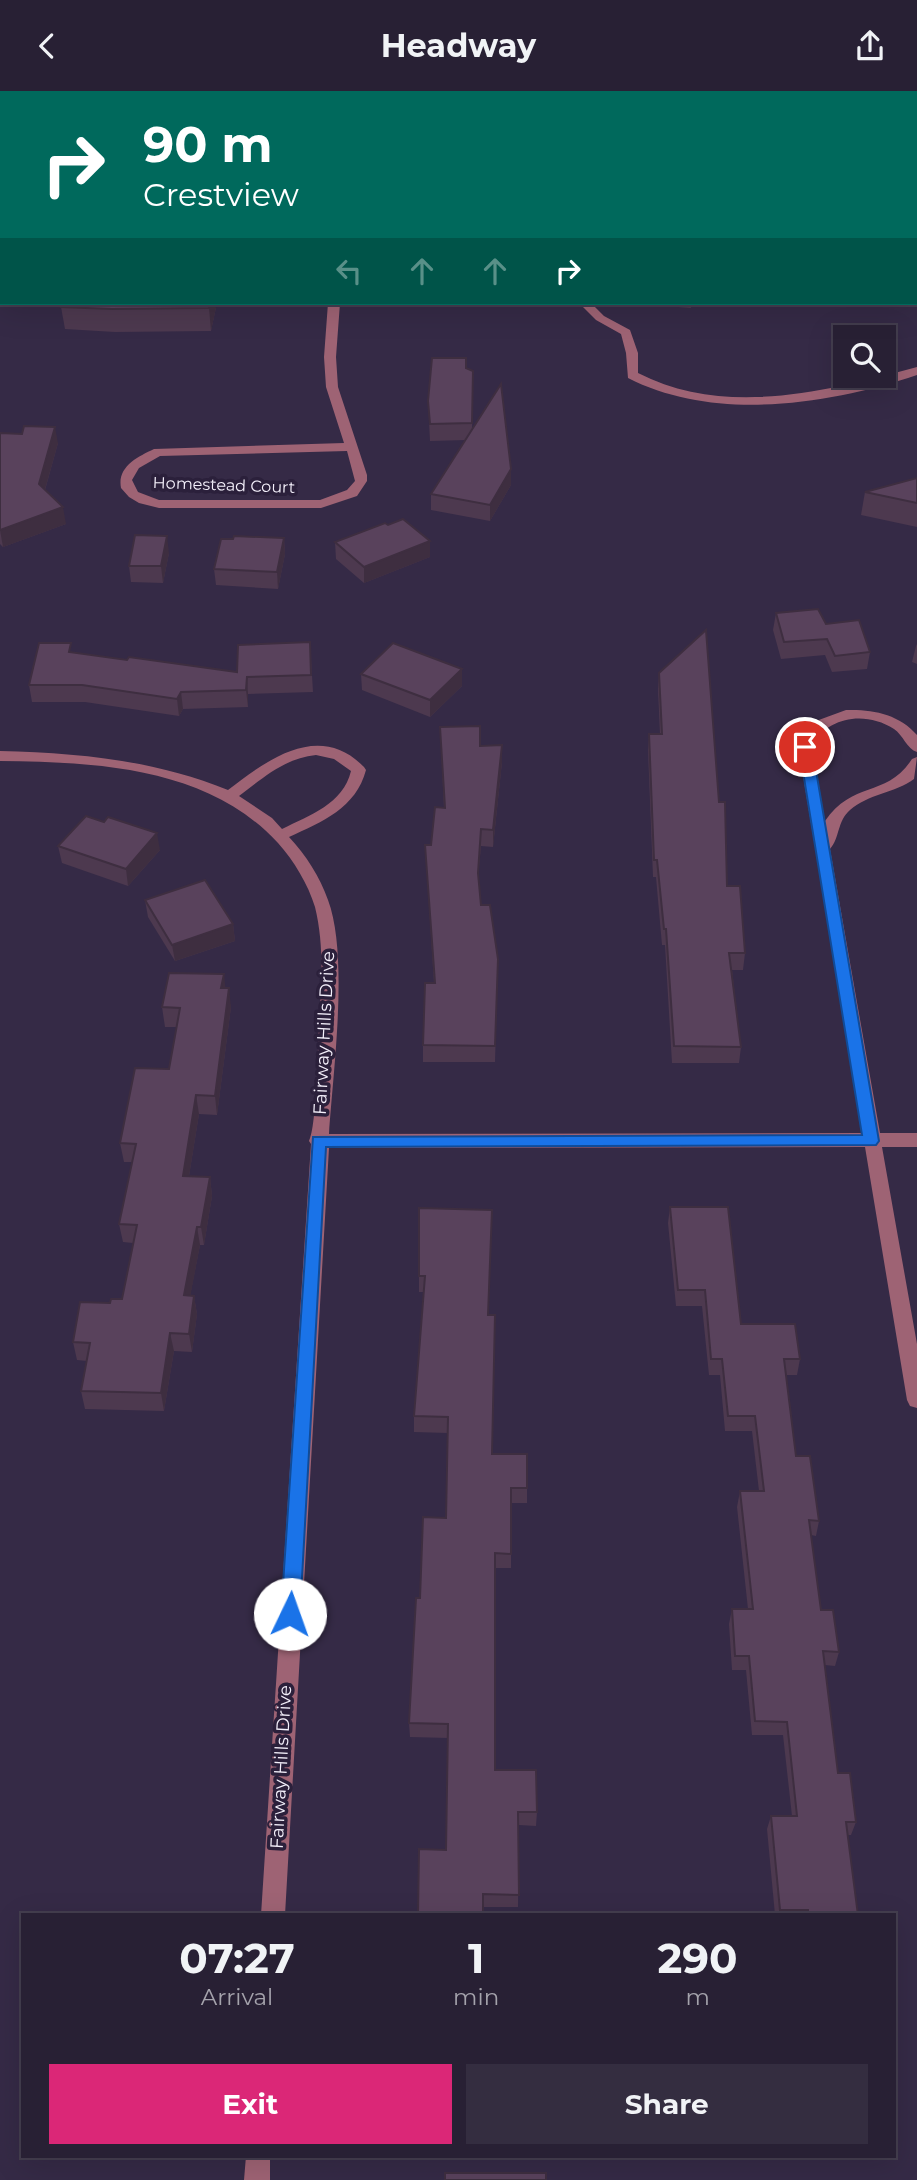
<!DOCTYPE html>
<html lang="en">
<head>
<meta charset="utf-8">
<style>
  :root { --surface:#282034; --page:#342d40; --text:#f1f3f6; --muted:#a5a3ac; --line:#443e4f; --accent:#db2777 }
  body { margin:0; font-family:Montserrat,sans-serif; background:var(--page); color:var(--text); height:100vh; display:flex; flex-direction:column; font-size:26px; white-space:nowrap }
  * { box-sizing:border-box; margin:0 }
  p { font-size:23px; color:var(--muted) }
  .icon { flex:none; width:38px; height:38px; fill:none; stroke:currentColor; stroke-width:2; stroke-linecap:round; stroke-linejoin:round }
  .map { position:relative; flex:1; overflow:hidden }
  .side { position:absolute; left:21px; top:1822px; width:875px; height:245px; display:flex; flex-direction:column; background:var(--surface); border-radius:0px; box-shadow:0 7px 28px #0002,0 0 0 2px var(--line) }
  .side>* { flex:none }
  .guide { position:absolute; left:0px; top:0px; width:917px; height:214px; box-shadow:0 7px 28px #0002,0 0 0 2px var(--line); background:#00695c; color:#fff; overflow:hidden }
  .fabs { position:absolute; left:833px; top:234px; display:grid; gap:14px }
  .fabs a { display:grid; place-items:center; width:63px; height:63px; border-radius:0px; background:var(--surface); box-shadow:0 7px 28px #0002,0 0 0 2px var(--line); font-size:35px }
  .pin { position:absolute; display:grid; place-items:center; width:60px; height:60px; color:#fff; margin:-30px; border:4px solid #fff; border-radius:50%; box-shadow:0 2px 7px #0007 }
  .me { position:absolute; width:77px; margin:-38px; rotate:3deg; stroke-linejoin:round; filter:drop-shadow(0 0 5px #0008) }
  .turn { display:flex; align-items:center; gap:24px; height:147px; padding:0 28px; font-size:32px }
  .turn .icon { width:91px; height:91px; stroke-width:2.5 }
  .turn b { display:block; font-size:49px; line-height:60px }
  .lanes { display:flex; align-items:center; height:66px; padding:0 28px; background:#0003; justify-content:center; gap:35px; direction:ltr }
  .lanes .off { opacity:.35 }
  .eta { display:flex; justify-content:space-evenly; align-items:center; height:119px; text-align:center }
  .eta b { font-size:42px; font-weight:700; line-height:49px }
  .cta { display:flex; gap:14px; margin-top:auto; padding:14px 28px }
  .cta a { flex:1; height:80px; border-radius:0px; background:var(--accent); color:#fff; font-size:28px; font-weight:700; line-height:80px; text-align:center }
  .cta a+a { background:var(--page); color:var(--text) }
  header { display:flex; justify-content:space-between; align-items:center; height:91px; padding:0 28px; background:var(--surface); font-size:32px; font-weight:700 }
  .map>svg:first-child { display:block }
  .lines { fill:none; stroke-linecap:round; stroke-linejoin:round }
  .minor { fill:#9e6374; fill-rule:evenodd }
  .major { fill:#fe9db8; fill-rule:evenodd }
  .wall { fill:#4d394f }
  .shaded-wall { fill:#3e2e40 }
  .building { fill:#59425c; stroke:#3e2e40; stroke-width:2 }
  .route { fill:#1a73e8; stroke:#114b97; stroke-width:2 }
  .labels { text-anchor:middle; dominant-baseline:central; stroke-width:7; stroke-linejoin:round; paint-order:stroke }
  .far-street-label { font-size:16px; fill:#f5f1fc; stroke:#2b203b }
  .street-label { font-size:18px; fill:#f5f1fc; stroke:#2b203b }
</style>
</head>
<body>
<header><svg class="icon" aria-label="back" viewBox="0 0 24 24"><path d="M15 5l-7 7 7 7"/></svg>Headway<svg class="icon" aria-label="share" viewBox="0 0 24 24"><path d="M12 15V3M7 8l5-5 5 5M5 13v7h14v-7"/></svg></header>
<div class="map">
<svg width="917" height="2089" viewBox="0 0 917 2089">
  <rect width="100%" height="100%" fill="#352a46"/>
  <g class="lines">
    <g class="minor">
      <polygon points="252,0 262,0 263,2 253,2"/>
      <polygon points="543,0 553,0 542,2"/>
      <polygon points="785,0 795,0 796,2 786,2"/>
      <rect x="915" y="8" width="2" height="6"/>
      <path d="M328,212H340L336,266L338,296L367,384V390L357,405L321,417H159L139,412L129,406L121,397C117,376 137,366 154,358L344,352L326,296L324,266ZM347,360L355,390L347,399L320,409H159L138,401L132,389L139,377L160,365Z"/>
      <path d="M579,212H591L604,225L630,239L638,262V282C725,327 828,300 917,276V284C828,314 714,331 628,287L626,262L621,243L596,229Z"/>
      <path d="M846,619C872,618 899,623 917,644V661C907,658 903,644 894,638C866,620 828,625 812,655L825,730C853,689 887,707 912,668L917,666L914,688C895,702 868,703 850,719C837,730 840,747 830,758L880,1042H917V1056H882L917,1253V1317L910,1315L907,1309L865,1056L329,1057L285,1824H261L311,1053L309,1050C317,1035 318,951 319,928C322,891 324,853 315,816C308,793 294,770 278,752C208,676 97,671 0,670V660C79,662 154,669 228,699C267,669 319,630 364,676L366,679C356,717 322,731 289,746C306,764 320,786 328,809C349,865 333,981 329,1043L863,1042L798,655L816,630ZM316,664L334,668L351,680C343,713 310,724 282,738L272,727L239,705C263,687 285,667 316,664Z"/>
      <polygon points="246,2065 270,2065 270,2089 244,2089"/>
    </g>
    <g class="major">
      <rect x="0" y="118" width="2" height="6"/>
      <rect x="915" y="123" width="2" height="6"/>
    </g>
  </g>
  <g class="wall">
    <polygon points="342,0 512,0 512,2 343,2"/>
    <polygon points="63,212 217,212 211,240 115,241 65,238 61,216"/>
    <polygon points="653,212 691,212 691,217 653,214"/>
    <polygon points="466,277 473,280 472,339 511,394 490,430 431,419 431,403 466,349 430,350 428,310"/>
    <polygon points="0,342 58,352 45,399 66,433 3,456 0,453"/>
    <polygon points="917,387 917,436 861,424 865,401"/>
    <polygon points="284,447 285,463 278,498 216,494 214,478 233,448"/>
    <polygon points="335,451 430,466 364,492 336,468"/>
    <polygon points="169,462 163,492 131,491 129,475"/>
    <polygon points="776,522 826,533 870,561 867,578 832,581 825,564 781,568 773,539"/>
    <polygon points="310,551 313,601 248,603 248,616 183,618 179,625 85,611 32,611 29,594 72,561 127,569 237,581"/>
    <polygon points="917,553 917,573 912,571 916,555"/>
    <polygon points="462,578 462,595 430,626 362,599 361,583"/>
    <polygon points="659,582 727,795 745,862 743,879 732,879 741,956 739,972 672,972 665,854 662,854 656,786 653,786 648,659 649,643 660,643 658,598"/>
    <polygon points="440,636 480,655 502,654 502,671 493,756 481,755 478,787 481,814 498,868 495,971 423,971 423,954 434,892 425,754 431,754 444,717"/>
    <polygon points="58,755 160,759 128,795 62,772"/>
    <polygon points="145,809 233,833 235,850 175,870 148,826"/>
    <polygon points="225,897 231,916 217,1024 199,1023 189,1085 210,1086 212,1105 204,1154 200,1154 190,1205 194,1205 197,1223 192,1261 174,1260 164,1320 85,1318 81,1300 87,1270 77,1269 73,1251 110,1212 122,1208 133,1152 123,1151 119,1133 132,1071 124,1071 120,1052 169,978 177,936 165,936 162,916"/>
    <polygon points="670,1116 741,1233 800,1268 797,1284 786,1284 796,1365 819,1430 816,1445 811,1444 821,1519 839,1561 835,1575 825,1574 838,1682 856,1731 851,1744 848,1744 858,1824 775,1824 767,1738 771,1725 792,1725 783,1644 752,1644 746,1579 732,1579 729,1533 732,1518 748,1518 737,1416 740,1400 759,1400 752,1340 725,1340 720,1284 709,1284 702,1215 676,1215 668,1132"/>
    <polygon points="419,1117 488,1224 492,1363 527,1397 527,1412 511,1412 511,1477 495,1477 495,1679 537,1721 536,1735 519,1734 518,1816 483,1816 446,1759 448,1647 410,1646 409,1632 420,1507 446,1427 448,1342 414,1341 414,1325 424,1201 419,1201"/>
  </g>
  <g class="shaded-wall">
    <rect x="345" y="0" width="40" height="2"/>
    <polygon points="444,0 512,0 512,2 428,2"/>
    <polygon points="210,212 217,212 211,240 209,217"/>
    <polygon points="55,336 58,352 42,409 39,393"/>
    <polygon points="511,378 511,394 490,430 490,414"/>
    <polygon points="63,416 66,433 3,456 0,439"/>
    <polygon points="167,445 169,462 163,492 161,475"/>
    <polygon points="284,447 285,463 278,498 277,481"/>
    <polygon points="430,450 430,466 364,492 364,476"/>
    <polygon points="462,578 462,595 430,626 430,609"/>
    <polygon points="247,586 248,603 248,616 246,599"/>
    <polygon points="181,601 183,618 179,625 177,608"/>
    <polygon points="502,654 502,671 493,756 493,739"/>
    <polygon points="157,742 160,759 128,795 126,778"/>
    <polygon points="233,833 235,850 175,870 172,854"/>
    <polygon points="224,883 226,902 221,897"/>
    <polygon points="229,897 231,916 217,1024 215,1005"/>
    <polygon points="196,1004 199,1023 186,1104 183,1085"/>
    <polygon points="210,1086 212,1105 204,1154 201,1136"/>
    <polygon points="197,1136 200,1154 187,1223 184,1204"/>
    <polygon points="194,1205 197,1223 192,1261 189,1243"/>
    <polygon points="170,1242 174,1260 164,1320 161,1302"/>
  </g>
  <g class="building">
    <polygon points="393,0 444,0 428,2 394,2"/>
    <rect x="669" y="0" width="57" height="2"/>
    <polygon points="63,212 210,212 209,217 112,218 61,216"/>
    <polygon points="432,267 466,267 466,277 473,280 472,332 430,333 428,310"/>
    <polygon points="501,293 511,378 490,414 431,403"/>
    <polygon points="24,335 55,336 39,393 63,416 0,439 0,342 22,343"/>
    <polygon points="917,387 917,412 865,401"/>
    <polygon points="403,428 430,450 364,476 335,451 385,432 388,434"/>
    <polygon points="135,444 167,445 161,475 129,475"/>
    <polygon points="234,445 284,447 277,481 214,478 221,448 233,448"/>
    <polygon points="818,518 826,533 859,529 870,561 835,565 827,548 784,551 776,522"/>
    <polygon points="706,539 719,711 725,711 727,795 740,795 745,862 729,862 741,956 674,955 666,838 664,838 657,769 654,769 649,643 662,643 659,582"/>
    <polygon points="310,551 311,584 247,586 246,599 181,601 177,608 82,594 29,594 39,552 71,552 69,561 127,569 129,566 237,581 238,554"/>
    <polygon points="393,552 462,578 430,609 361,583"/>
    <polygon points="480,635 480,655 502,654 493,739 481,738 478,782 481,814 490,814 498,868 495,955 423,954 425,892 435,892 425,754 431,754 435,716 445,717 440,636"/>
    <polygon points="86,725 104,731 108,726 157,742 126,778 58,755"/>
    <polygon points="205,789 233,833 172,854 145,809"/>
    <polygon points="169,882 224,883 221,897 229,897 215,1005 196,1004 183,1085 210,1086 201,1136 197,1136 184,1204 194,1205 189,1243 170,1242 161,1302 81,1300 90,1252 73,1251 80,1211 110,1212 111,1208 122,1208 137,1134 119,1133 136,1053 120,1052 135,977 169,978 180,917 162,916"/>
    <polygon points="670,1116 728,1116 741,1233 795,1233 800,1268 784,1268 796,1365 810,1365 819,1430 809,1429 821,1519 833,1519 839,1561 823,1560 838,1682 850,1682 856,1731 846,1731 858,1824 808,1824 808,1819 780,1819 771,1725 797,1725 787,1631 755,1630 749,1565 735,1565 732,1518 753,1518 740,1400 764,1400 755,1325 728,1325 722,1268 711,1268 705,1199 678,1199"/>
    <polygon points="419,1117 492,1119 488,1224 495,1224 492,1363 527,1363 527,1397 511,1397 511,1463 495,1462 495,1679 536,1679 537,1721 518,1721 519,1804 483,1803 483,1824 418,1824 419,1758 446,1759 448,1633 409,1632 416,1507 420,1507 423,1426 446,1427 448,1326 414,1325 425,1185 419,1185"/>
    <rect x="445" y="2082" width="101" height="7"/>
  </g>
  <polygon class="route" points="805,651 812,656 879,1050 876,1054 326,1056 300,1523 297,1529 290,1531 284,1529 281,1523 313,1046 862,1044 799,656"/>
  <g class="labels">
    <g class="far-street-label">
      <text transform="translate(224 394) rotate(2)">Homestead Court</text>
    </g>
    <g class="street-label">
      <text transform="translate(324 942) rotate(-87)">Fairway Hills Drive</text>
      <text transform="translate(281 1676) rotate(-87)">Fairway Hills Drive</text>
    </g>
  </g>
</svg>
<div class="fabs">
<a><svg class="icon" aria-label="search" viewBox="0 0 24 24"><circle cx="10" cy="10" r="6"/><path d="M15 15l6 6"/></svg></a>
</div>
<div class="pin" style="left:805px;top:656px;background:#d93025"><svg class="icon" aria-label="arrive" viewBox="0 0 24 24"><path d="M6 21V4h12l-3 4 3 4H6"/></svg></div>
<svg class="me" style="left:290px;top:1523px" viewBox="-20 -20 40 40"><circle r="19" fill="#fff"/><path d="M0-13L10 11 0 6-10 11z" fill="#1a73e8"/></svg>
<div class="guide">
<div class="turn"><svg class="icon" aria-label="right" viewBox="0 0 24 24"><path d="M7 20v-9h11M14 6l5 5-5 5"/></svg><div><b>90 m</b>Crestview</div></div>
<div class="lanes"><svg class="icon off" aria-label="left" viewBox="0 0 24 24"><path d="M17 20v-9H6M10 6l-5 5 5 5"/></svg><svg class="icon off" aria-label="ahead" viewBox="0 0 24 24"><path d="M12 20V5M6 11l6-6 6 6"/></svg><svg class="icon off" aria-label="ahead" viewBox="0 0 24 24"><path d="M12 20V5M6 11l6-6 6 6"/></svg><svg class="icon" aria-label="right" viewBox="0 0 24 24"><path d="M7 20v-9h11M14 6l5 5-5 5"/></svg></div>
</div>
<section class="side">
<div class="eta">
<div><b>07:27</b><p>Arrival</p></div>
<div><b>1</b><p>min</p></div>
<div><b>290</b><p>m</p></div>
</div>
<div class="cta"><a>Exit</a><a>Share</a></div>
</section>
</div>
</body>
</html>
